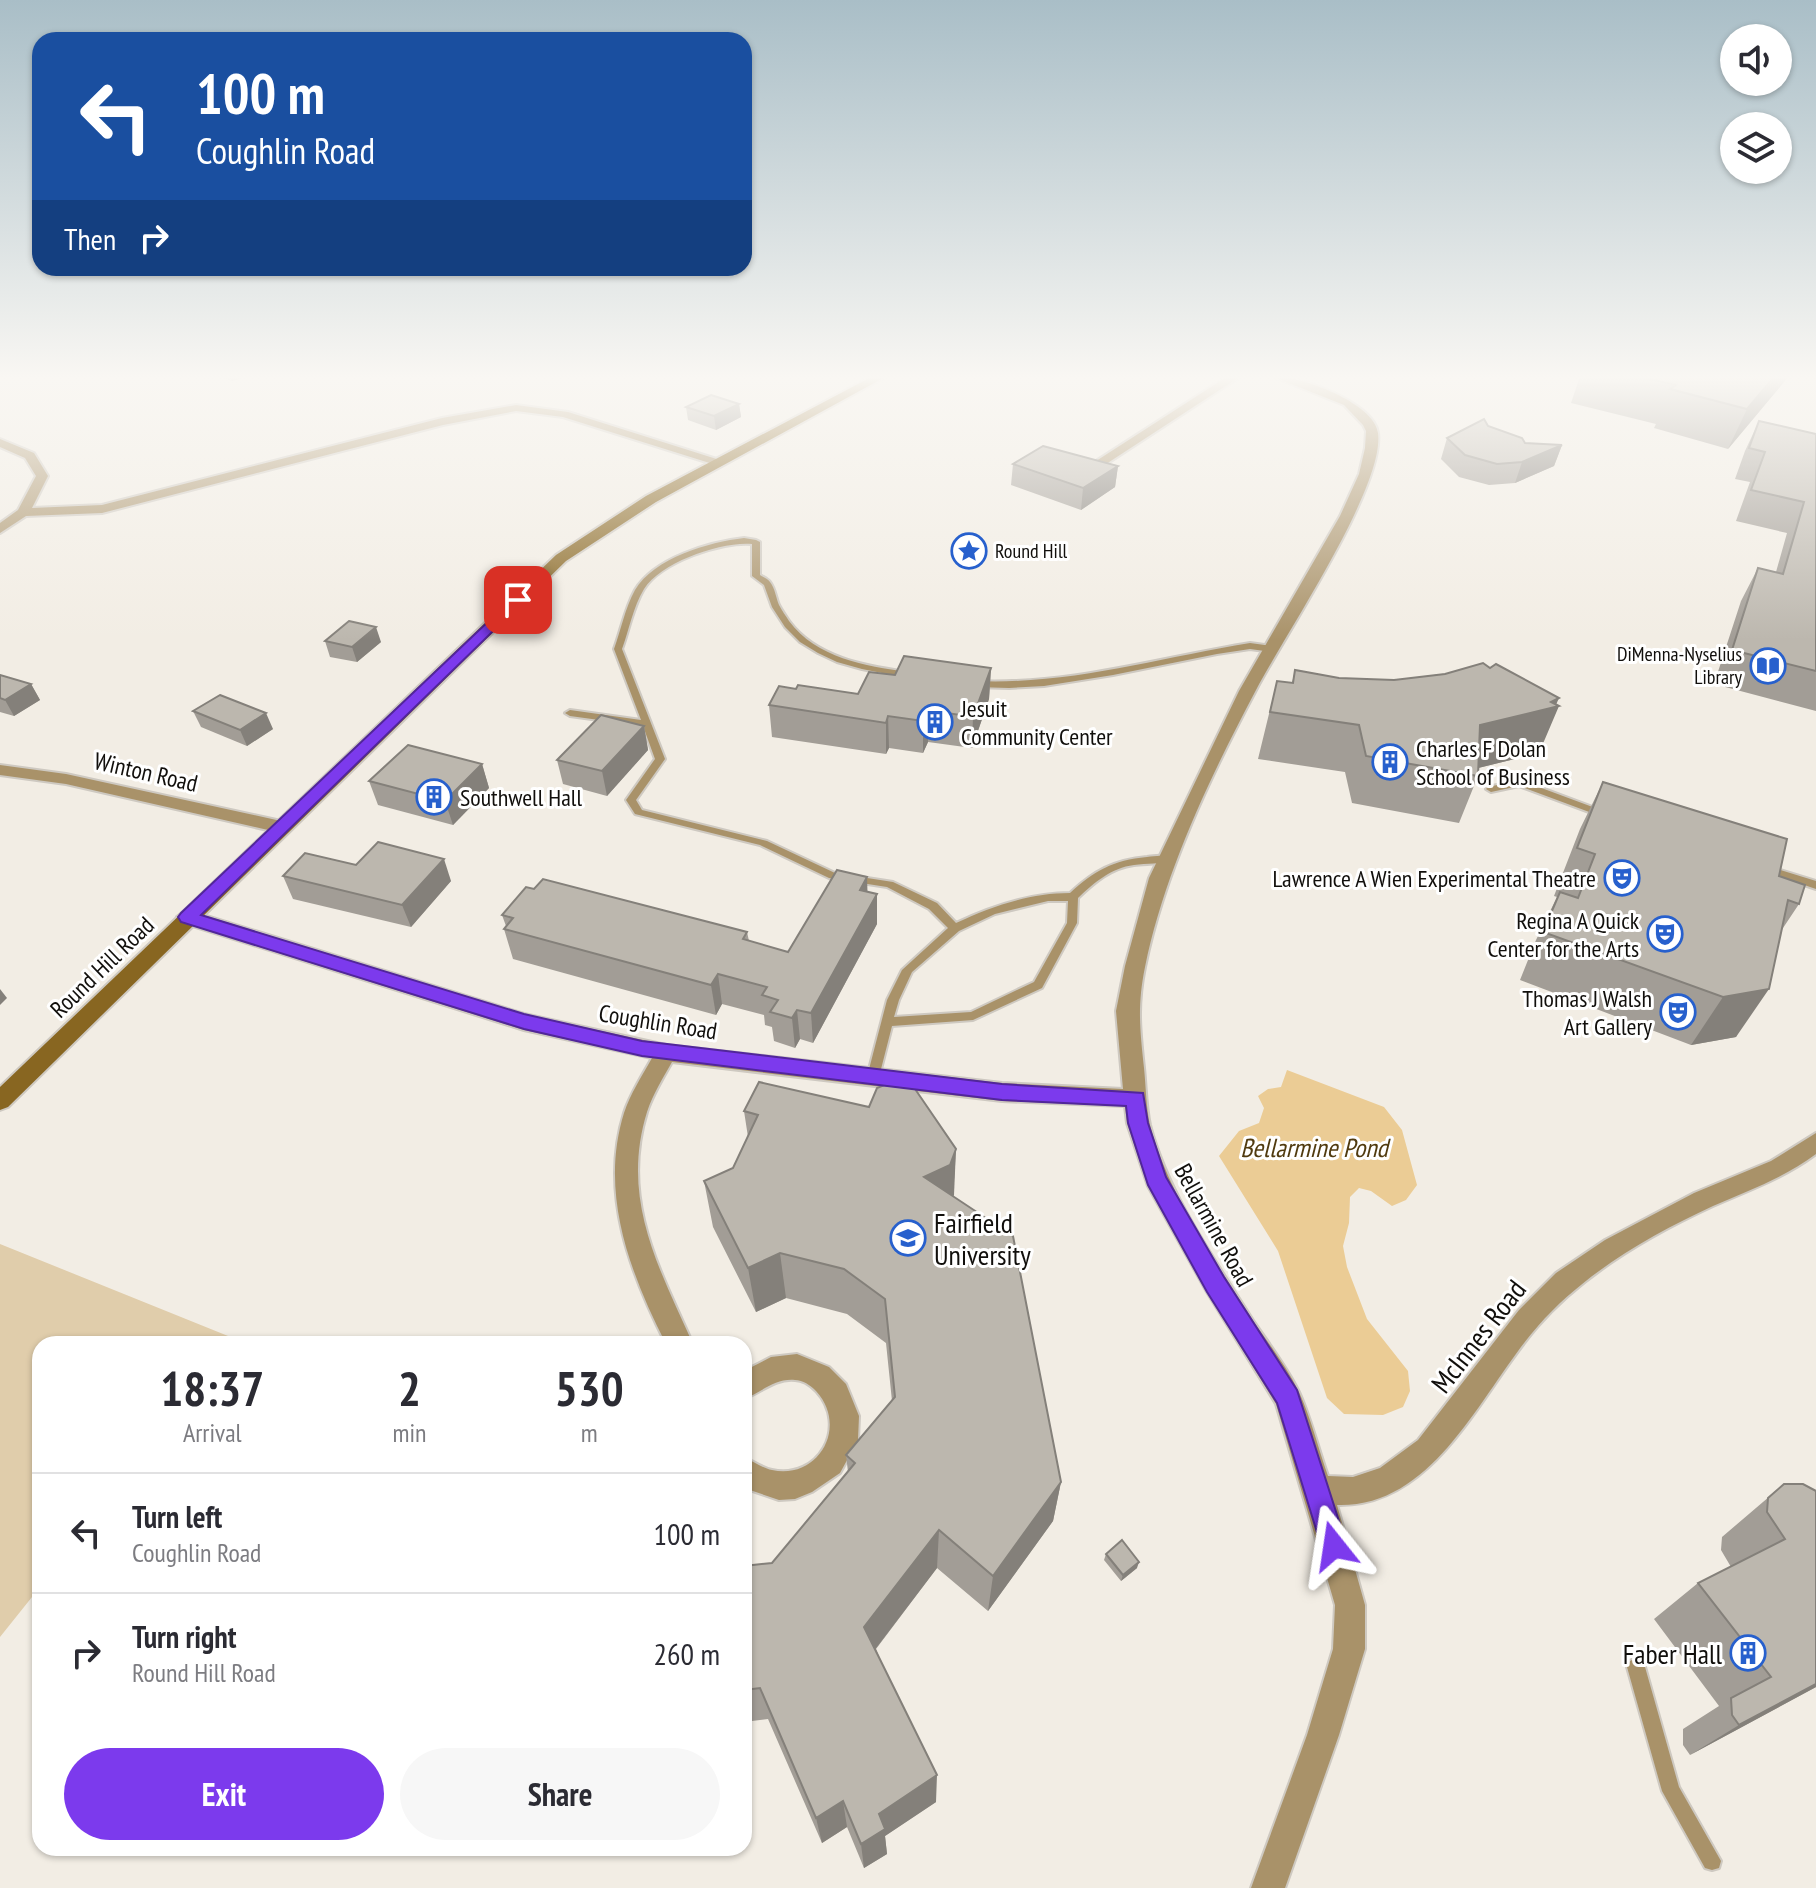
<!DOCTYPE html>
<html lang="en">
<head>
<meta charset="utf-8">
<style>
  :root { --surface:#fff; --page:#f7f7f7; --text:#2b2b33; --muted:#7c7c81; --line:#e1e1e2; --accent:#7c3aed }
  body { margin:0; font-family:"PT Sans Narrow",sans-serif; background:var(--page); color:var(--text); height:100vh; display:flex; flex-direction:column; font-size:30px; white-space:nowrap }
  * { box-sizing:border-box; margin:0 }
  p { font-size:26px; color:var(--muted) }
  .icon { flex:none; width:44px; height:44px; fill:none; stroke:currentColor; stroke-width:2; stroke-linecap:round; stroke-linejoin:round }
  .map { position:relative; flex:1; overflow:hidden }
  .details { position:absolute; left:32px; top:1336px; width:720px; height:520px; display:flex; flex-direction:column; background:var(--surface); border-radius:24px; box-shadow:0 2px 6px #0004 }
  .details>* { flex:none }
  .top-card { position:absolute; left:32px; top:32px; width:720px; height:244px; border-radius:24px; box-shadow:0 2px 6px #0004; background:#1a4fa0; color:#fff; overflow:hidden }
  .tools { position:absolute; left:1720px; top:24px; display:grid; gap:16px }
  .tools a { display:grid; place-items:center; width:72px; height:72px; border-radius:50%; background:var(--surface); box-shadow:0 2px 6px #0004; font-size:40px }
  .pin { position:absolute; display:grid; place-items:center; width:68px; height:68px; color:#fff; margin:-34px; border-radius:16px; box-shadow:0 4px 12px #0006 }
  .me { position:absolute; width:88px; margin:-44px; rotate:345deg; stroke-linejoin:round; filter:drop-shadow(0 0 6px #0008) }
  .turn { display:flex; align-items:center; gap:28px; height:168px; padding:0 32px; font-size:36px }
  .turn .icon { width:104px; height:104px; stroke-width:2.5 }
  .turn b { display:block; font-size:56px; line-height:68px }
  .then { display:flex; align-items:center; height:76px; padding:0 32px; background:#0003; gap:16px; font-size:30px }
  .eta { display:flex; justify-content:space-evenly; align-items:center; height:136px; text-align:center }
  .eta b { font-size:48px; font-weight:700; line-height:56px }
  .button { display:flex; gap:16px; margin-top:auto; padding:16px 32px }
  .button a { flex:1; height:92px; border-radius:48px; background:var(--accent); color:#fff; font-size:32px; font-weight:700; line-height:92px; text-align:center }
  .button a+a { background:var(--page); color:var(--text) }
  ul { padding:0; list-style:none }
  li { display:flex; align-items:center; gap:24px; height:120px; padding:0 32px; border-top:2px solid var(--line) }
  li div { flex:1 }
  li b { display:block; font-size:30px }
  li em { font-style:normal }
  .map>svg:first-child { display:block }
  .green { fill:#e0cdab }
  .water { fill:#ebcc95 }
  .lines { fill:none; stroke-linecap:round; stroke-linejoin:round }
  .service-casing { stroke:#cec9c1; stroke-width:4 }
  .minor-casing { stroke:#cec9c1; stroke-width:4 }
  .secondary-casing { stroke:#cec9c1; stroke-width:4 }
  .service { fill:#a99269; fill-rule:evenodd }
  .minor { fill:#a99269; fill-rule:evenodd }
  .secondary { fill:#886621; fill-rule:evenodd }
  .wall { fill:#a29d96 }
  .shaded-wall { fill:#84807a }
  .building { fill:#bcb7ae; stroke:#84807a; stroke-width:2 }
  .route { fill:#7c3aed; stroke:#51269a; stroke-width:2 }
  .labels { text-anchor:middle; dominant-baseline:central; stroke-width:6; stroke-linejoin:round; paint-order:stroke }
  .far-poi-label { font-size:20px; fill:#110f0c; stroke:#fff; text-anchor:start }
  .poi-label { font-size:24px; fill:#110f0c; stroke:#fff; text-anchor:start }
  .street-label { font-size:24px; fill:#110f0c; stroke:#fff }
  .water-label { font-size:26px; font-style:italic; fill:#513b10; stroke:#fff }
  .near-poi-label { font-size:28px; fill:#110f0c; stroke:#fff; text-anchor:start }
  .near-street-label { font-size:28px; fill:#110f0c; stroke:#fff }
</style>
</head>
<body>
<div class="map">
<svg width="1816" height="1888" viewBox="0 0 1816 1888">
  <rect width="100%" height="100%" fill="#f2ede4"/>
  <polygon class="green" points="0,1244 238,1340 235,1344 40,1344 40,1587 0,1637"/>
  <polygon class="water" points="1287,1070 1384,1107 1402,1130 1417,1185 1406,1200 1392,1206 1371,1191 1359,1188 1350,1197 1349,1223 1343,1246 1347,1267 1367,1319 1408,1371 1410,1391 1403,1407 1383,1415 1344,1414 1327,1398 1278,1251 1219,1156 1239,1131 1259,1123 1264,1108 1258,1096 1268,1089 1281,1087"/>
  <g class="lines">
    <defs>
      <g id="service">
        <path d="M744,538L756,540L760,542V575C763,577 768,579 770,582C775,588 776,598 779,605C782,611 786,616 789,621C816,658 866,666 907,672L911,675L907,678L862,669L837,662L818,653L800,642L785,627L772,607L764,585L752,576V544C722,541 661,562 644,589C633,607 629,630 622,649L665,759L636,800L642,810L767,841L835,873L893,882L937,903L956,923C992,906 1030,893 1070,893C1094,871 1113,860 1147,857C1156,856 1165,854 1172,859C1162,865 1146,863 1134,865C1111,868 1095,882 1078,898L1077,923L1042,988L973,1020L892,1026L879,1077L877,1080L873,1082L869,1080L867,1077L887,1000L902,970L948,928L929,909L887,887L829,878L760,845L635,814L626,800L655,759L643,726L570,716L565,713L570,710L641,720L614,649C621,630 625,608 635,590C654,558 709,542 744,538ZM1048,901H1068L1067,923L1034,982L971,1012L894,1017L899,1000L912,972L959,931L995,914Z"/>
        <path d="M1250,643L1272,646L1276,649L1272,652L1250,649L1217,654L1113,675L1044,686L1009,688L976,687L972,684L976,681C1071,685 1157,658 1250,643Z"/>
        <polygon points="1520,780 1606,812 1608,814 1606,816 1600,816 1519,786 1491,792 1486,789 1488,787"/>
        <polygon points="1767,866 1816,881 1816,889 1763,871 1762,869"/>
        <polygon points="1636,1658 1642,1661 1645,1667 1679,1787 1721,1861 1719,1868 1712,1870 1705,1868 1662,1791 1627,1667 1630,1661"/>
      </g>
      <g id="minor">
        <polygon points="1228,376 1241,376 1103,466 1093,463"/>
        <path d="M1271,376C1298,375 1374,402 1378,433C1385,487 1284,636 1256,690C1211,775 1164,873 1145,967C1137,1006 1140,1030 1144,1068C1146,1087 1146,1107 1150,1125C1169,1196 1215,1260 1254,1322C1269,1344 1287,1367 1299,1392C1311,1418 1318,1448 1328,1476L1353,1477L1380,1468L1418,1440L1519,1310L1556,1273L1605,1240L1694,1193L1771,1161L1816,1133V1154C1784,1178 1749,1190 1713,1206C1650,1235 1583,1274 1538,1326C1482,1389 1436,1508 1337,1505L1365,1605V1649L1339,1735L1285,1888H1251L1307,1735L1333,1649L1335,1605L1276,1404L1207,1292L1148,1186L1127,1123L1125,1106L1002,1101L672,1062C663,1078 653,1094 647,1112C620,1199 659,1268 693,1344H666C630,1273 599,1193 624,1113C630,1094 642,1076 652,1058L524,1030L180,922L177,917L187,910L524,1014L666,1045L1002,1083L1123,1089L1116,1011L1125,966L1149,878L1239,691L1340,516L1359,474L1365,448L1366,431L1363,425L1344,405Z"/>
        <polygon points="516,405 568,412 726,462 716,465 563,417 516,411 443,425 102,513 26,516 0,533 0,523 18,510 36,476 25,458 0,447 0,439 34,453 48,476 32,508 102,505 442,418"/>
        <polygon points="0,765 66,774 281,821 290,827 281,833 66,784 0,775"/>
        <path d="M797,1354L829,1367L846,1384L859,1416L858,1440L840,1473L812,1492L795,1499L779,1500L744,1488V1457C753,1461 762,1468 772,1470C818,1480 849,1427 816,1391C810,1385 803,1380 795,1380C775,1378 762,1392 744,1399V1371L771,1357Z"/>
      </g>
      <polygon id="secondary" points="873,376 887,376 656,502 566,561 8,1107 0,1110 0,1087 556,555 646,496"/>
    </defs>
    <use href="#service" class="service-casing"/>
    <use href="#minor" class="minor-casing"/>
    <use href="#secondary" class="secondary-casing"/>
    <use href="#service" class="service"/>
    <use href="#minor" class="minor"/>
    <use href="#secondary" class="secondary"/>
  </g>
  <g class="wall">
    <polygon points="200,376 247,376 232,381 217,376 209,379"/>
    <polygon points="1580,376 1789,376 1728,449 1654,428 1656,424 1571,403"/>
    <polygon points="739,404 741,417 716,430 688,420 686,407"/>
    <polygon points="1759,421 1816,434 1816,711 1714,684 1741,601 1758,568 1776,572 1787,533 1736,521 1750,482 1735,479 1745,451"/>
    <polygon points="1488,426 1525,443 1562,445 1554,466 1515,483 1489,485 1459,477 1441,459 1447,438"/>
    <polygon points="1013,464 1118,466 1115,487 1081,510 1011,485"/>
    <polygon points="325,641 381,642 357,662 330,657"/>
    <polygon points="991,668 989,699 972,748 928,742 923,753 889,748 886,754 772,737 769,705 796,689 858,694"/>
    <polygon points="1490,668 1556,705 1539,753 1478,768 1478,776 1459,823 1352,803 1345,772 1258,759 1277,681 1292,683 1295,670 1339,678 1394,680"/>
    <polygon points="0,675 31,684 40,700 14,716 0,712"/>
    <polygon points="193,711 273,729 247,746 201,727"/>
    <polygon points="644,726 648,750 607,796 563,784 557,760"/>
    <polygon points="482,764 489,788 453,825 378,805 369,781"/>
    <polygon points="1603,782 1779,876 1799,904 1781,931 1736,1037 1691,1045 1520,980 1536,940 1557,897 1554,896 1580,829"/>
    <polygon points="356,865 451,881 411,927 293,899 283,876"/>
    <polygon points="867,892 877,924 813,1043 800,1039 795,1048 774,1041 772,1027 765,1025 764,1015 722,1004 716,1015 513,959 504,929 506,926 502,915 747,932 749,941 788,952"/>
    <polygon points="744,1111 956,1149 953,1197 1061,1482 1053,1521 988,1611 937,1568 876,1649 936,1802 885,1836 887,1854 864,1868 847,1827 822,1843 768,1719 744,1722 744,1566 772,1563 848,1472 846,1455 892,1401 886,1343 847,1314 786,1298 756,1312 713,1227 704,1181 733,1168 748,1137"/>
    <polygon points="1784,1484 1816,1687 1690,1755 1683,1745 1683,1729 1719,1706 1654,1619 1698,1583 1731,1567 1721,1550 1722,1537"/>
    <polygon points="1106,1554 1137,1568 1121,1581 1104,1560"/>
  </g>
  <g class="shaded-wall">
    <polygon points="230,376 247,376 232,381"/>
    <polygon points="1775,376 1789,376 1728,449 1747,409"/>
    <polygon points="739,404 741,417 716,430 714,416"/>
    <polygon points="1562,445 1554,466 1515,483 1522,462"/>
    <polygon points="1118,466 1115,487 1081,510 1083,488"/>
    <polygon points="376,627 381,642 357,662 352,647"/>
    <polygon points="991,668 989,699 972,748 973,717"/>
    <polygon points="31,684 40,700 14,716 5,700"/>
    <polygon points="1559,698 1555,707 1559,706 1539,753 1462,772 1480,725 1551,702"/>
    <polygon points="928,710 928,742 923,753 923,721"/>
    <polygon points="266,713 273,729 247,746 240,730"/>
    <polygon points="888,716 889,748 886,754 886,723"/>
    <polygon points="644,726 648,750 607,796 602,771"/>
    <polygon points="482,764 489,788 453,825 445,801"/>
    <polygon points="444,859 451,881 411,927 402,905"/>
    <polygon points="867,877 868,907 860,890"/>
    <polygon points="877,894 877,924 813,1043 811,1013"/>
    <polygon points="718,974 722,1004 716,1015 711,985"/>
    <polygon points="0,989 7,998 0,1005"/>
    <polygon points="1769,989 1736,1037 1691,1045 1723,997"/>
    <polygon points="797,1010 800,1039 795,1048 792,1018"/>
    <polygon points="956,1149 954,1195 948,1211 924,1177"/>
    <polygon points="780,1253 786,1298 756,1312 748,1268"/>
    <polygon points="1061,1482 1053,1521 988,1611 993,1576"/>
    <polygon points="939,1530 937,1568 867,1660 864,1627"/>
    <polygon points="1139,1562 1137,1568 1121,1581 1123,1575"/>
    <polygon points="1816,1684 1816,1687 1690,1755 1739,1725"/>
    <polygon points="937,1775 936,1802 885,1836 887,1854 864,1868 861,1844 879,1814"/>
    <polygon points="843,1801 847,1827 822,1843 816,1818"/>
  </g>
  <g class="building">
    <polygon points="1636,376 1775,376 1747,409 1670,389 1676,385"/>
    <polygon points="711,395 739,404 714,416 686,407"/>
    <polygon points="1484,419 1488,426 1522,438 1525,443 1562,445 1522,462 1497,464 1465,455 1447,438"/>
    <polygon points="1759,421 1816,434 1816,671 1732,650 1758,568 1783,574 1804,502 1751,490 1765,452 1749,448"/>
    <polygon points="1043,446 1118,466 1083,488 1013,464"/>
    <polygon points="349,621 376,627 352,647 325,641"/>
    <polygon points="904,656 991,668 973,717 928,710 923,721 888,716 886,723 769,705 779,686 796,689 798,685 858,694 869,672 895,675"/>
    <polygon points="1483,663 1490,668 1496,664 1559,698 1551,702 1559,706 1480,725 1478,776 1366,756 1359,725 1270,712 1277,681 1293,683 1295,670 1339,678 1394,680 1445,674"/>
    <polygon points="0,675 31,684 5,700 0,698"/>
    <polygon points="220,695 266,713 240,730 193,711"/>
    <polygon points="601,715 644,726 602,771 557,760"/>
    <polygon points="408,745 482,764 445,801 369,781"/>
    <polygon points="1603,782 1787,839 1779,876 1805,885 1799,904 1788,900 1769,989 1723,997 1543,932 1560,892 1578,898 1595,854 1577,848"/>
    <polygon points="378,842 444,859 402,905 283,876 305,853 356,865"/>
    <polygon points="837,870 867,877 860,890 877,894 811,1013 797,1010 792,1018 770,1012 778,1000 762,995 767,987 718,974 711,985 504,929 513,918 502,915 526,887 534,889 543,879 747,932 743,939 788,952"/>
    <polygon points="894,1081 913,1086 956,1149 950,1165 924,1177 1013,1236 1061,1482 993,1576 939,1530 864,1627 937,1775 879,1814 885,1829 861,1844 843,1801 816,1818 760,1688 744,1690 744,1566 772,1563 855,1463 846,1455 895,1397 885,1299 844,1269 780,1253 748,1268 704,1181 733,1168 758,1115 744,1111 759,1082 869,1107 877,1088"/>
    <polygon points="1784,1484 1803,1484 1816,1491 1816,1684 1739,1725 1732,1715 1731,1698 1771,1677 1698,1583 1785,1539 1767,1512 1768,1498"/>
    <polygon points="1122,1540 1139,1562 1123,1575 1106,1554"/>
  </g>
  <linearGradient id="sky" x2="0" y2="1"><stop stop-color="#a9bec7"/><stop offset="0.59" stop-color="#f9f7f3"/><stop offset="1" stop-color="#f9f7f3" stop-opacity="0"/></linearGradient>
  <rect width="1816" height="640" fill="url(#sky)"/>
  <polygon class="route" points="514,597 525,600 201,915 524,1014 642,1041 1002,1084 1143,1093 1148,1123 1166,1177 1224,1277 1297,1390 1347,1546 1343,1555 1334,1559 1324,1555 1277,1403 1207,1292 1148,1185 1128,1123 1126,1106 1002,1100 642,1056 524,1029 181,922 178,917 181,913"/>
  <defs>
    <symbol id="sight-ring" viewBox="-11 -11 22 22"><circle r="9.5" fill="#fff" stroke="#2760cd" stroke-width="1.5"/><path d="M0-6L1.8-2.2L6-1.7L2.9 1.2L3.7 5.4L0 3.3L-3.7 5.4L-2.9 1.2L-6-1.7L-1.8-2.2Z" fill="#2760cd"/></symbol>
    <symbol id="library-ring" viewBox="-11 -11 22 22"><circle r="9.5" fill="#fff" stroke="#2760cd" stroke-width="1.5"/><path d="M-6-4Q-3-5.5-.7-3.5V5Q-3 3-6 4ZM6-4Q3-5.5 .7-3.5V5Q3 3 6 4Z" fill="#2760cd"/></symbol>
    <symbol id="building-ring" viewBox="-11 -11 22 22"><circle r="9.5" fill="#fff" stroke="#2760cd" stroke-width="1.5"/><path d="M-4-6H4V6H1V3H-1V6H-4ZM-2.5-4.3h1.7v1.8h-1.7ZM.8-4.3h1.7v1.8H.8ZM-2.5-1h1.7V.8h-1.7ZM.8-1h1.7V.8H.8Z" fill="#2760cd"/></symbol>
    <symbol id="theatre-ring" viewBox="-11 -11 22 22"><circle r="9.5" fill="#fff" stroke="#2760cd" stroke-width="1.5"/><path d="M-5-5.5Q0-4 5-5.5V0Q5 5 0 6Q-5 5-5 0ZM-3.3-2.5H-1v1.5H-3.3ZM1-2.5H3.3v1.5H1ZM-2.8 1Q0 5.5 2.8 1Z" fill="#2760cd"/></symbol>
    <symbol id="university-ring" viewBox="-11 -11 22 22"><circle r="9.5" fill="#fff" stroke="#2760cd" stroke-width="1.5"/><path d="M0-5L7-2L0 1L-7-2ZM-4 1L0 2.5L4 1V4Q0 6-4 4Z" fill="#2760cd"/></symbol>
  </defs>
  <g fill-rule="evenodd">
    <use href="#sight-ring" x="949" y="531" width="40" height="40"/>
    <use href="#library-ring" x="1748" y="646" width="40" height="40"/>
    <use href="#building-ring" x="915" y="702" width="40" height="40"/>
    <use href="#building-ring" x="1370" y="742" width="40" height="40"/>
    <use href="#building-ring" x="414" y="777" width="40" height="40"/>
    <use href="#theatre-ring" x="1602" y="858" width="40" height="40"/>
    <use href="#theatre-ring" x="1645" y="914" width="40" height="40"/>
    <use href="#theatre-ring" x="1658" y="992" width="40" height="40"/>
    <use href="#university-ring" x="888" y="1218" width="40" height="40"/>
    <use href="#building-ring" x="1728" y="1633" width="40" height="40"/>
  </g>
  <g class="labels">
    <g class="far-poi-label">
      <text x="995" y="551">Round Hill</text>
      <text x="1742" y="654" text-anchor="end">DiMenna-Nyselius<tspan x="1742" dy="23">Library</tspan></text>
    </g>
    <g class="poi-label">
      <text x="961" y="708">Jesuit<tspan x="961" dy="28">Community Center</tspan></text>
      <text x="1416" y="748">Charles F Dolan<tspan x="1416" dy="28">School of Business</tspan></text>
      <text x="460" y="797">Southwell Hall</text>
      <text x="1596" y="878" text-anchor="end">Lawrence A Wien Experimental Theatre</text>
      <text x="1639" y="920" text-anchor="end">Regina A Quick<tspan x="1639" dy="28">Center for the Arts</tspan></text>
      <text x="1652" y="998" text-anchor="end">Thomas J Walsh<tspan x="1652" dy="28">Art Gallery</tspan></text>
    </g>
    <g class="street-label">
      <text transform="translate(146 772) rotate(13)">Winton Road</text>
      <text transform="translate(102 967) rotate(-44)">Round Hill Road</text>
      <text transform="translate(658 1022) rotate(9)">Coughlin Road</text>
      <text transform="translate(1214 1225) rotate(61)">Bellarmine Road</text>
    </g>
    <g class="water-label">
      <text x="1314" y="1147">Bellarmine Pond</text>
    </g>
    <g class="near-poi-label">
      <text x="934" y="1222">Fairfield<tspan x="934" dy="32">University</tspan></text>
      <text x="1722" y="1653" text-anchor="end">Faber Hall</text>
    </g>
    <g class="near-street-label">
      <text transform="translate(1478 1336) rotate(-52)">McInnes Road</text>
    </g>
  </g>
</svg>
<div class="tools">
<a><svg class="icon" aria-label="sound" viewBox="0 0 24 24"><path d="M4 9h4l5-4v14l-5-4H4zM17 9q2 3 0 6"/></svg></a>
<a><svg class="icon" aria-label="layers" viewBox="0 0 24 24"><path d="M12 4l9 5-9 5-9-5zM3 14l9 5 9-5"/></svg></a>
</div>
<div class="pin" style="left:518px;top:600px;background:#d93025"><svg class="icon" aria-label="arrive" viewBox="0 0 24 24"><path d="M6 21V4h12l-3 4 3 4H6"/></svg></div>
<svg class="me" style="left:1334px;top:1546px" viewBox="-20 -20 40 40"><path d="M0-17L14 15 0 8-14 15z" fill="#7c3aed" stroke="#fff" stroke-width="4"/></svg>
<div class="top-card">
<div class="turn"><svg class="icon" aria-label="left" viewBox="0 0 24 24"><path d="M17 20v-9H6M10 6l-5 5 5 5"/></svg><div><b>100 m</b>Coughlin Road</div></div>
<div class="then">Then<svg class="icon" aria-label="right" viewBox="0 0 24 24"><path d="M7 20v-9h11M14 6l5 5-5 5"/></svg></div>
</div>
<section class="details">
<div class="eta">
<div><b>18:37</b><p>Arrival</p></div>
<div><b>2</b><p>min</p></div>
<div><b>530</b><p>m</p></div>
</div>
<ul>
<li><svg class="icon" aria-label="left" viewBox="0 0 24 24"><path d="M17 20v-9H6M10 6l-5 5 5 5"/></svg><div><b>Turn left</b><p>Coughlin Road</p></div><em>100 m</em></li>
<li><svg class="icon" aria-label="right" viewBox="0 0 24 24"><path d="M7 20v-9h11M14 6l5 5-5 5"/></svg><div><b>Turn right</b><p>Round Hill Road</p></div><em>260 m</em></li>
</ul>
<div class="button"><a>Exit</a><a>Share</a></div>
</section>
</div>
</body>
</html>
